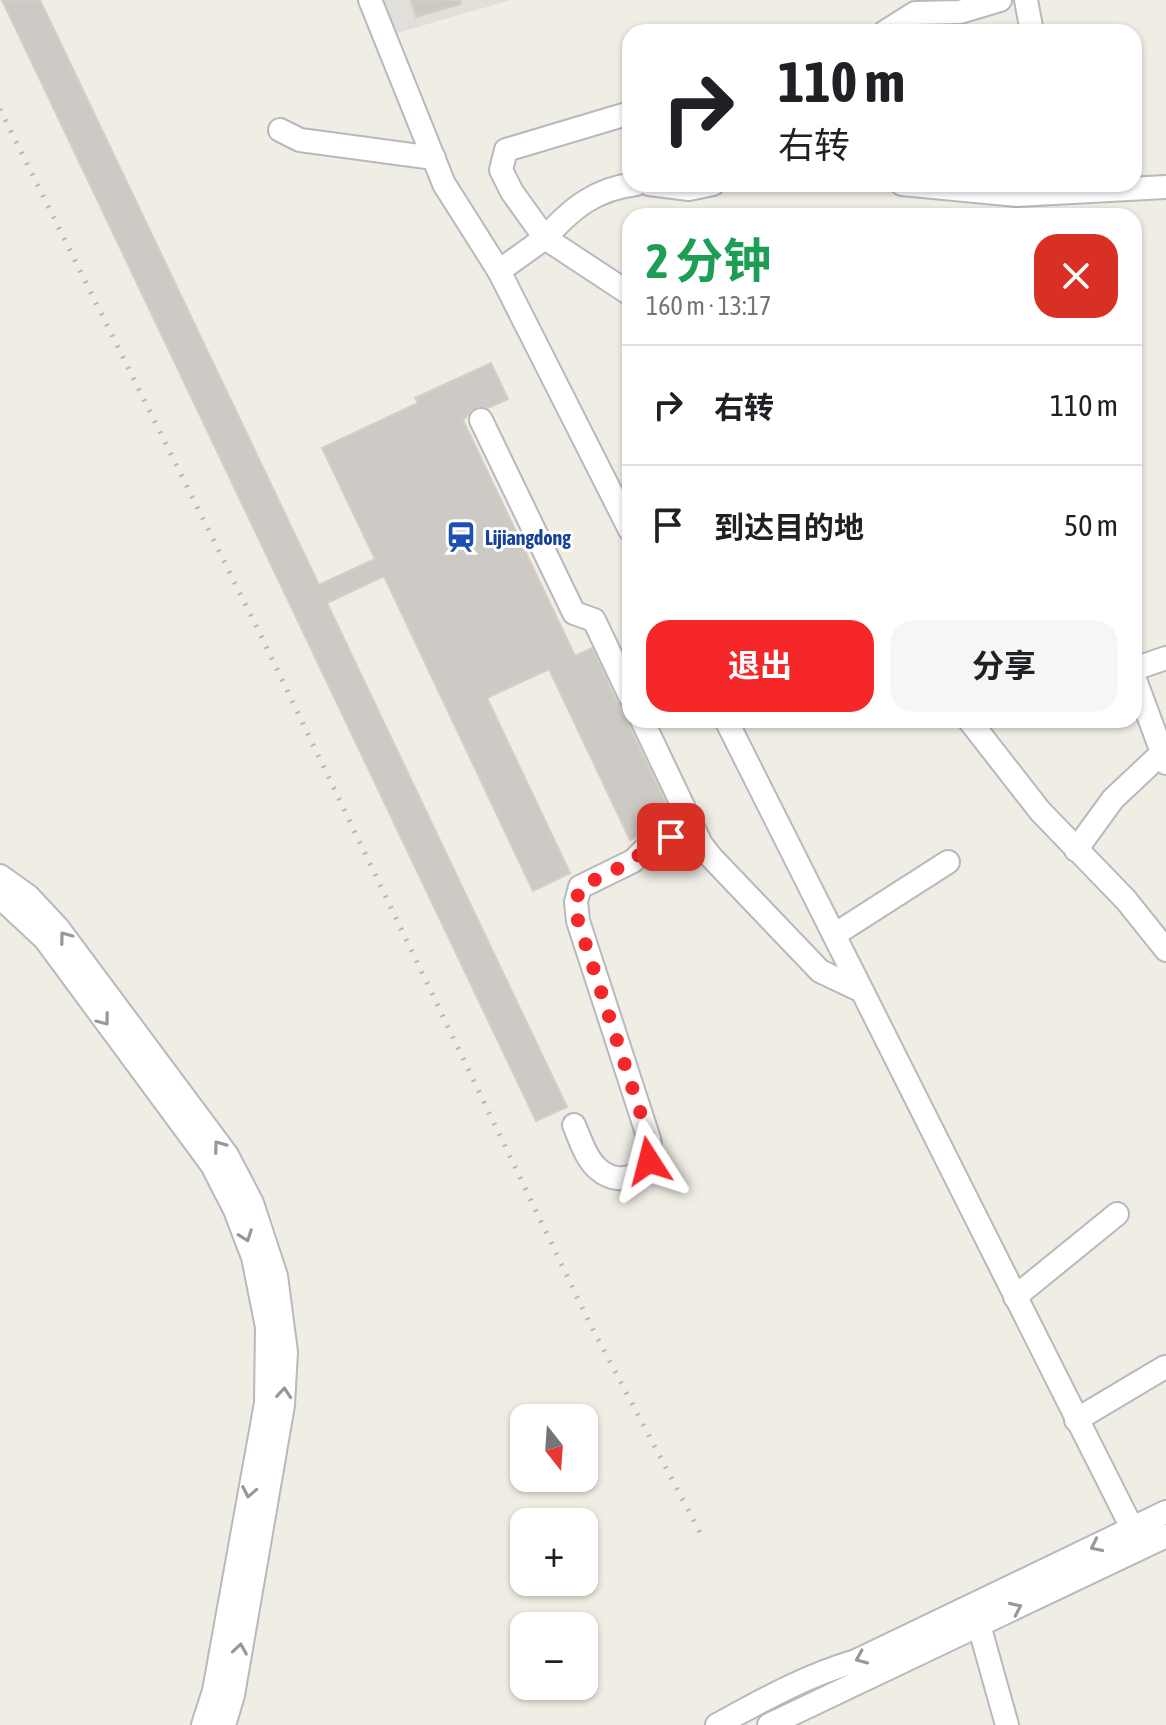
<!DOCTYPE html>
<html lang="zh">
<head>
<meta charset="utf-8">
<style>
  :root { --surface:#fff; --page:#f6f6f6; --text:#202124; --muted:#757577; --line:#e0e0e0; --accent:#f52729 }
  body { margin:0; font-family:"Asap Condensed","Noto Sans SC",sans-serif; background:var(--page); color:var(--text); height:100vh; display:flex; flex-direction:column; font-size:30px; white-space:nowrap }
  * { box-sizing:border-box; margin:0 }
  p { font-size:26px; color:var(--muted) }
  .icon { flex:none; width:44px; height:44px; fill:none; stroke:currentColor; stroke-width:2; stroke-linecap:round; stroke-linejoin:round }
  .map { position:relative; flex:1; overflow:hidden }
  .side { position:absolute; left:622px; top:208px; width:520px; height:520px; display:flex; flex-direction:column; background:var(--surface); border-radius:24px; box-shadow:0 2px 6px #0004 }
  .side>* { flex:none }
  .banner { position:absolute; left:622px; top:24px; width:520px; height:168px; border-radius:24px; box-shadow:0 2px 6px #0004; background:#fff; color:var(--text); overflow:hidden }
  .needle { width:52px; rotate:163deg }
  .controls { position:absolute; left:510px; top:1404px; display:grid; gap:16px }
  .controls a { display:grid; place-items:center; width:88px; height:88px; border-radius:16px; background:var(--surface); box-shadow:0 2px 6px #0004; font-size:40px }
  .pin { position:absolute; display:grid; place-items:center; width:68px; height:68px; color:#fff; margin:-34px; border-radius:16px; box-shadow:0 4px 12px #0006 }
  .me { position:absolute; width:88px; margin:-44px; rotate:351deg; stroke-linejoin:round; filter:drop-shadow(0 0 6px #0008) }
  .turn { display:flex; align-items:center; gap:28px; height:168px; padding:0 24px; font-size:36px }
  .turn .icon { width:104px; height:104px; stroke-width:2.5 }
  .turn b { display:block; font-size:56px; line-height:68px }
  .round { display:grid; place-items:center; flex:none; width:84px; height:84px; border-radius:24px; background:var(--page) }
  .headline { display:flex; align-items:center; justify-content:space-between; height:136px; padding:0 24px }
  h1 { font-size:48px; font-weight:700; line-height:60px; color:#1e9e55 }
  .primary-button { display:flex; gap:16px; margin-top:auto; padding:16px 24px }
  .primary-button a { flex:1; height:92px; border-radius:24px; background:var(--accent); color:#fff; font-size:32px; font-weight:700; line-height:92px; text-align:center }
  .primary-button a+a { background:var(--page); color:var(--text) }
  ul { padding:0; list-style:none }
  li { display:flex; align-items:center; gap:24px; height:120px; padding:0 24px; border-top:2px solid var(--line) }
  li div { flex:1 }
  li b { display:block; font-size:30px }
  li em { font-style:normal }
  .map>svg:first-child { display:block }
  .industrial { fill:#e1dfd9 }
  .building { fill:#cdc9c4; stroke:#d5cec3; stroke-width:2 }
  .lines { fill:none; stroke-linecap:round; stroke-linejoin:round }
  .minor-casing { stroke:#b6b9bd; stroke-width:26 }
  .minor { stroke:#fff; stroke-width:22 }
  .rail { stroke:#b6b7b8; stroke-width:5; stroke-dasharray:2 10; stroke-linecap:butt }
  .oneway { stroke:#96999c }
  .route { stroke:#f52729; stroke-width:14; stroke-dasharray:0 25.2 }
  .labels { text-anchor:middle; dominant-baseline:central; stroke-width:6; stroke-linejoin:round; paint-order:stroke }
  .transit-label { font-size:20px; font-weight:bold; fill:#164399; stroke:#fff; text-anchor:start }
</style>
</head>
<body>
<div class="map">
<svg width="1166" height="1725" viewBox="0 0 1166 1725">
  <rect width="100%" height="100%" fill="#f0ede5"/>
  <polygon class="industrial" points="379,0 511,0 390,35"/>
  <g class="building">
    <polygon points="2,0 40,0 319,585 375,559 322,448 418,403 415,398 491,363 508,399 488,408 476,407 463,420 575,656 592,648 617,702 628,710 629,726 674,820 630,840 549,669 487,698 570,873 533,891 384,576 327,603 567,1107 536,1121"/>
    <polygon points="411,0 460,0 461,4 416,17"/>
  </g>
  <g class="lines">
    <defs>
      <g id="minor">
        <polyline points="370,0 444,184 499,271 630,530"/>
        <polyline points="1026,0 1032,32"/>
        <polyline points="885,32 915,13 960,12 1000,0"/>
        <path d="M630,113L506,150L501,170L512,192L545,238C572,208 595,189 636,184"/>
        <polyline points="280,130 300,140 434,158"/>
        <polyline points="649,184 689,189 713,184"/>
        <polyline points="902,184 1017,195 1166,187"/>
        <polyline points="499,271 545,238 630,294"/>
        <polyline points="481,420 574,613 594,620 630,696"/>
        <polyline points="1134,669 1166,658"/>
        <polyline points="1134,677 1166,763"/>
        <polyline points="642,720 701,844 712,858 820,971 862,991"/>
        <polyline points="726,720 1132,1528"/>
        <polyline points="969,720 1040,811 1126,900 1166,950"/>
        <polyline points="1076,850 1113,799 1162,753"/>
        <polyline points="0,876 28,896 58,928 227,1155 252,1203 276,1276 286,1352 283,1405 233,1695 224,1725"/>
        <polyline points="0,897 45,939 212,1165 235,1210 253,1257 267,1327 266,1403 214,1691 203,1725"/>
        <polyline points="834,935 948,862"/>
        <path d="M574,1125C580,1139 586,1159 598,1169C623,1191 657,1171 649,1139L578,921L576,902L580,887L633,861L649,845L693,828"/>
        <polyline points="1015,1297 1117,1214"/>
        <polyline points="1076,1420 1165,1367"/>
        <polyline points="979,1625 1007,1725"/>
        <path d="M717,1725C763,1700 805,1676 856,1661L1166,1512"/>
        <polyline points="769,1725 1166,1536"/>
      </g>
    </defs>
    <use href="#minor" class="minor-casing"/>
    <use href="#minor" class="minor"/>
    <polyline class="rail" points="0,109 264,642 590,1324 703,1538"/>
  </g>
  <defs><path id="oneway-chevron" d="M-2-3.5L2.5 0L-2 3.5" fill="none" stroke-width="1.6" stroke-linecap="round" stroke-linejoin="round" transform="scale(2)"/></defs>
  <g class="oneway">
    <use href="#oneway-chevron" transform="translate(65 937) rotate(-127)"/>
    <use href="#oneway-chevron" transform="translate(104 1020) rotate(53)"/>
    <use href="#oneway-chevron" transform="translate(219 1146) rotate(-126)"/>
    <use href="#oneway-chevron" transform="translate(246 1236) rotate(70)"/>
    <use href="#oneway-chevron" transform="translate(284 1393) rotate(-85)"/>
    <use href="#oneway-chevron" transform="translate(249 1492) rotate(101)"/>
    <use href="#oneway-chevron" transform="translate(1096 1546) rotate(154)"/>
    <use href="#oneway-chevron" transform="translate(1016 1608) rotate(-25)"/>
    <use href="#oneway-chevron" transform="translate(240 1649) rotate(-81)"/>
    <use href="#oneway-chevron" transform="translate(861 1658) rotate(157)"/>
  </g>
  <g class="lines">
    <polyline class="route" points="649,1161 649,1139 578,921 576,902 580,887 633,861 649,845 671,837"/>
  </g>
  <defs>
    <symbol id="station-bare" viewBox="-9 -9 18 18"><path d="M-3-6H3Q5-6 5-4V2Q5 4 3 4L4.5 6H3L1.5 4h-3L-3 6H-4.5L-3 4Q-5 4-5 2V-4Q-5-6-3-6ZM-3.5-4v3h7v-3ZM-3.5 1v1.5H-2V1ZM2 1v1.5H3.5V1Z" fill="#1a4fb4" stroke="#fff" stroke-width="2.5" paint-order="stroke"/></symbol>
  </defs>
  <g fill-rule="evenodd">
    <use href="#station-bare" x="439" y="515" width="44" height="44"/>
  </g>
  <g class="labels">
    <g class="transit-label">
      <text x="485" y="537">Lijiangdong</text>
    </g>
  </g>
</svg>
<div class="controls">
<a><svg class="needle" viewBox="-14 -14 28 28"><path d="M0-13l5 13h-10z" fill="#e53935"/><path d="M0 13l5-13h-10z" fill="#757577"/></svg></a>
<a>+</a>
<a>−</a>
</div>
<div class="pin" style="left:671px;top:837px;background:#d93025"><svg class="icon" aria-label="arrive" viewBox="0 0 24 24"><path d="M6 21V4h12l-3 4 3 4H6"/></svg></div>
<svg class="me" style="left:649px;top:1161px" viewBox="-20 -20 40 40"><path d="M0-17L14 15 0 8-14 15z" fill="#f52729" stroke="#fff" stroke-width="4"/></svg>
<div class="banner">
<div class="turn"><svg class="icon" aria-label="right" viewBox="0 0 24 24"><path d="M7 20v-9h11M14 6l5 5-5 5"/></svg><div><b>110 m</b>右转</div></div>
</div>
<section class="side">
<div class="headline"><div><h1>2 分钟</h1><p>160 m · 13:17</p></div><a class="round" style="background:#d93025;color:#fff"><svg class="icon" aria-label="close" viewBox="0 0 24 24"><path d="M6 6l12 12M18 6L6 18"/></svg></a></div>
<ul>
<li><svg class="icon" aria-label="right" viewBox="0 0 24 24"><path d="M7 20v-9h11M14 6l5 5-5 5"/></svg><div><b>右转</b></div><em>110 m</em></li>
<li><svg class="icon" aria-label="arrive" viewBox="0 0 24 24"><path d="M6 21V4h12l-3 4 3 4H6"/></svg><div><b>到达目的地</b></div><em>50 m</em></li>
</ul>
<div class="primary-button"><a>退出</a><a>分享</a></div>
</section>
</div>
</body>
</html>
